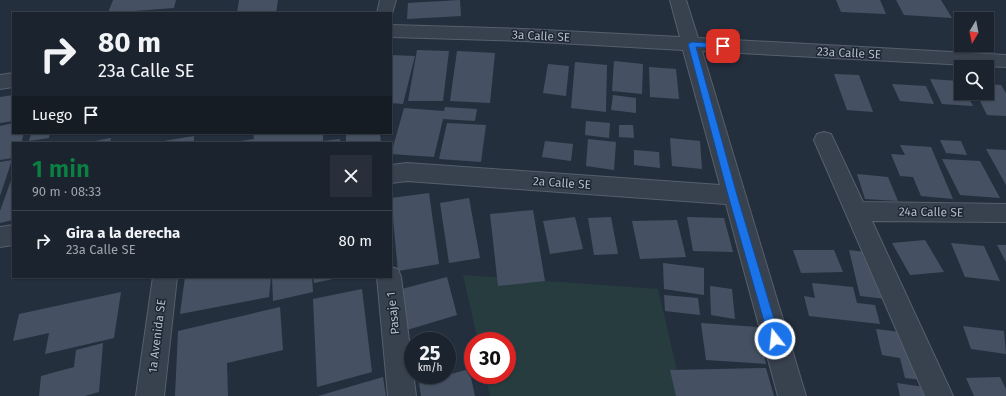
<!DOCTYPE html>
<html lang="es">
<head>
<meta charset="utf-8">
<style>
  :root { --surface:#1b232e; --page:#282f3a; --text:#f1f3f6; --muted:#a0a4aa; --line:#39404a; --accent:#0b8043 }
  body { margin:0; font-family:"Fira Sans",sans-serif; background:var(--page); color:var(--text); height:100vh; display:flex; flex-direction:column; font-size:15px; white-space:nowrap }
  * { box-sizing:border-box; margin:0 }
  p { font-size:13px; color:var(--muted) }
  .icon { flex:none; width:22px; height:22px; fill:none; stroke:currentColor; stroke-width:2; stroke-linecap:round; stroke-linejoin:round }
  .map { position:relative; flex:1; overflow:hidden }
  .drawer { position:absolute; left:12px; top:142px; width:380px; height:136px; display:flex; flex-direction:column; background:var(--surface); border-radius:0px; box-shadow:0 1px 3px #0004,0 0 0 1px var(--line) }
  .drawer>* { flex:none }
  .guide { position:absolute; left:12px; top:12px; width:380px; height:122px; border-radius:0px; box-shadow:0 1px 3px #0004,0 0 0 1px var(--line); background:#1b232e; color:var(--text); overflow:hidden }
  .needle { width:26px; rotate:190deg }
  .buttons { position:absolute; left:954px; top:12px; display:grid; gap:8px }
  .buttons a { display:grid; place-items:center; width:40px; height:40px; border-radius:0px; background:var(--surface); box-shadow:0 1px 3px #0004,0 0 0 1px var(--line); font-size:20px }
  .speed { position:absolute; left:404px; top:332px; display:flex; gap:8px; font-size:20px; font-weight:700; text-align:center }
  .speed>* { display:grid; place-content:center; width:52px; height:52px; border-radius:50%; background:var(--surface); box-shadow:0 1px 3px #0004,0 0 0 1px var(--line); line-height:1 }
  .speed small { font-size:10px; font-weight:400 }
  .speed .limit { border:6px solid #d22; background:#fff; color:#111 }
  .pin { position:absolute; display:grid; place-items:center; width:34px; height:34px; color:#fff; margin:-17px; border-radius:8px; box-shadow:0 2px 6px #0006 }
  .me { position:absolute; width:44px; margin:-22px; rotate:344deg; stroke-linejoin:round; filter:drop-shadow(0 0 3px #0008) }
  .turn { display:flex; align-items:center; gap:14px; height:84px; padding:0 20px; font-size:18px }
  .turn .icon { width:52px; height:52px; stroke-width:2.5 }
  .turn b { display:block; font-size:28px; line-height:34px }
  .then { display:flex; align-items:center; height:38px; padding:0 20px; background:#0003; gap:8px; font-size:15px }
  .round { display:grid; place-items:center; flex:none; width:42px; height:42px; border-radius:0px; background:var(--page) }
  .head { display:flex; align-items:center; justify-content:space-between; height:68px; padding:0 20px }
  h1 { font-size:24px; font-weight:600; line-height:30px; color:var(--accent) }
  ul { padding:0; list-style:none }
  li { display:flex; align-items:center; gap:12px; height:60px; padding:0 20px; border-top:1px solid var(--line) }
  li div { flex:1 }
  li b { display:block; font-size:15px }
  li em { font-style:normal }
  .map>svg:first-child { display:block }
  .green { fill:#263c3f }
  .building { fill:#455162 }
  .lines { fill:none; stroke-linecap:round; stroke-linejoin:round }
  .minor-casing { stroke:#565f6c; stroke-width:2 }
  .minor { fill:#38414e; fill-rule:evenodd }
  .route { fill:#1a73e8; stroke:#114b97 }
  .labels { text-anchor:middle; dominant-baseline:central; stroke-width:3; stroke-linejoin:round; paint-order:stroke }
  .street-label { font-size:12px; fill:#b4bcc9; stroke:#1d2633 }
</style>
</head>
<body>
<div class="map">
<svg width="1006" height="396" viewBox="0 0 1006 396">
  <rect width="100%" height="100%" fill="#242f3e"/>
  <polygon class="green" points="463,275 658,289 683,396 490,396 485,375 507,375 507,341 478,341"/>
  <g class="building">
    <polygon points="113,0 176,0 174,8 108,13"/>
    <polygon points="239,0 278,0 276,13 237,13"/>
    <polygon points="460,0 461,16 407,19 408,3"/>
    <polygon points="836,0 880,0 886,14 841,12"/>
    <polygon points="896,0 941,0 952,18 904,15"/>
    <polygon points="417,50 449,51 443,101 408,101"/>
    <polygon points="457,51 495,53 490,103 450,101"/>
    <polygon points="391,55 415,56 403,104 391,103"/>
    <polygon points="614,61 643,64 642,94 612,91"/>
    <polygon points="575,62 607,65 606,112 571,108"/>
    <polygon points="548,64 569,66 566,96 543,93"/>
    <polygon points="649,67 676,69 679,99 650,97"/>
    <polygon points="834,74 859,75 873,112 847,110"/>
    <polygon points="930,79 959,81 961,93 966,93 973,106 942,104"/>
    <polygon points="892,84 926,86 934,104 900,101"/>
    <polygon points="987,84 1001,85 1006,93 1006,116 987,115 976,93 987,93"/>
    <polygon points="13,95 13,121 0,123 0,97"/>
    <polygon points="613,95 636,98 636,113 611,110"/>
    <polygon points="445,107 477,109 475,121 443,119 434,157 391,154 404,108 444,111"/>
    <polygon points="586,121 610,123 609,138 585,135"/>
    <polygon points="13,123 13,133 24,133 21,143 13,143 13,158 0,160 0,126"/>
    <polygon points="447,123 486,125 481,162 439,159"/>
    <polygon points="619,125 633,125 634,138 619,137"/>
    <polygon points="31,133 50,133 49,138 29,141"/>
    <polygon points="253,133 323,133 323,141 340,139 340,143 226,143 254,139"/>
    <polygon points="346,133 380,133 381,143 346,143"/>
    <polygon points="194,136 194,143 158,143 158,142"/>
    <polygon points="111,138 110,143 90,143 90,142"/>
    <polygon points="670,138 700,141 702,169 672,166"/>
    <polygon points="588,139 616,142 614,170 586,166"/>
    <polygon points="940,140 961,141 967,155 946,153"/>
    <polygon points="545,141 573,144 571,161 542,157"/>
    <polygon points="900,145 931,147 953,199 921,196 913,177 900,176 891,154 905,155"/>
    <polygon points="986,149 1006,150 1006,185"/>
    <polygon points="634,150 659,152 660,168 634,165"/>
    <polygon points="942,159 980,161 1000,198 960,195"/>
    <polygon points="12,160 0,196 0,162"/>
    <polygon points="857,174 888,177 898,201 865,199"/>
    <polygon points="13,175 13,220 0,223 0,211"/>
    <polygon points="429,193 439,264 398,271 391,198"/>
    <polygon points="469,198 480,258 449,263 440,203"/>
    <polygon points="533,210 545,281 498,286 490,214"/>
    <polygon points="575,217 583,249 550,254 543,221"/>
    <polygon points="611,217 618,254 594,255 588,218"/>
    <polygon points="687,217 724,218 733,252 693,251"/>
    <polygon points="677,220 686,257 640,259 632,221"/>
    <polygon points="925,240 944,272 910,275 892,243"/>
    <polygon points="951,243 984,246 1000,281 965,277"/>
    <polygon points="997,245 1006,245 1006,262"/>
    <polygon points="793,250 834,250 843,272 801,273"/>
    <polygon points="849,250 883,254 896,300 860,296"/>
    <polygon points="663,263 704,268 704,295 664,289"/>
    <polygon points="185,277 271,277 269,297 180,314"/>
    <polygon points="272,277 312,277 313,292 273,301"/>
    <polygon points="313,277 338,277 338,278 314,283"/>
    <polygon points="447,277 457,315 407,330 398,290"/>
    <polygon points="812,283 853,287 857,303 875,305 880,324 809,316 804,296 815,298"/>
    <polygon points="710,286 732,289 735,319 711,315"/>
    <polygon points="362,289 372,372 317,387 313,299"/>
    <polygon points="121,292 114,338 45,354 49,333 13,341 19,314"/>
    <polygon points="664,295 698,298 700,315 665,311"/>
    <polygon points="280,307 283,350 227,363 228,396 175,396 178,331"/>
    <polygon points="701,323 758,327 766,364 706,360"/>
    <polygon points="963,326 1004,331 1006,354 971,349"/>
    <polygon points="876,329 900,332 932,381 905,378 900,358 882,355"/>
    <polygon points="103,343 99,392 85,396 39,396 41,376 74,367 76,350"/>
    <polygon points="766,368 774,396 676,396 670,370"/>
    <polygon points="469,369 475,396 421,396 419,383"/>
    <polygon points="383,377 386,396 318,396"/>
    <polygon points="1000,377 1006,389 1006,396 974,396 966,378"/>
    <polygon points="897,383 931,388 933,396 900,396"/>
  </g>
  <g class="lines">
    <defs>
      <g id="minor">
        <polygon points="380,0 396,0 391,17 391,13 377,13"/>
        <polygon points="670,0 686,0 698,38 1006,55 1006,67 702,51 806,396 778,396 726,204 407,181 391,183 391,165 407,163 720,185 683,50 523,41 391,37 391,25 523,29 680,37"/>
        <polygon points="13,73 13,87 0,89 0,75"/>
        <polygon points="824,132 831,134 863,202 1006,204 1006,222 872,221 953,396 925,396 814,140 817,134"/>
        <polygon points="13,225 13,245 0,247 0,227"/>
        <polygon points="391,267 398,269 401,277 416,396 388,396 377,277 391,277"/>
        <polygon points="153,277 177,277 164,396 136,396"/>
      </g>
    </defs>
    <use href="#minor" class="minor-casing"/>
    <use href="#minor" class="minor"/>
  </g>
  <polygon class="route" points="692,42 723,44 727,46 723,48 696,47 737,195 780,339 779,342 775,344 771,342 769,339 728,195 688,44"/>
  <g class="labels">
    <g class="street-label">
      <text transform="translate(541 36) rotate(3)">3a Calle SE</text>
      <text transform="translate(849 53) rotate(3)">23a Calle SE</text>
      <text transform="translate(562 183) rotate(4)">2a Calle SE</text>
      <text transform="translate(931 212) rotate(1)">24a Calle SE</text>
      <text transform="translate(393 313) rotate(-96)">Pasaje 1</text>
      <text transform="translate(157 336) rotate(-83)">1a Avenida SE</text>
    </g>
  </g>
</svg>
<div class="buttons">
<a><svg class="needle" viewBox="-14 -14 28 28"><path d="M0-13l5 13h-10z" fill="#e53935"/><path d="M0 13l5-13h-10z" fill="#a0a4aa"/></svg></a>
<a><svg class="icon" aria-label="search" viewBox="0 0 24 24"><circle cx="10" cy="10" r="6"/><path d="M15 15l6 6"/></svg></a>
</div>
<div class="speed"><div>25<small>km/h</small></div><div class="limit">30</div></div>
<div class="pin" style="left:723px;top:46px;background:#d93025"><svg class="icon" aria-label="arrive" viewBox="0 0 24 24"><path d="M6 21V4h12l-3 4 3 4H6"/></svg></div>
<svg class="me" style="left:775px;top:339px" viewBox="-20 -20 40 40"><circle r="17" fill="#1a73e8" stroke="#fff" stroke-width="3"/><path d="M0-11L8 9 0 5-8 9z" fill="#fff"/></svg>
<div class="guide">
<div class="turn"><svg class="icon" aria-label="right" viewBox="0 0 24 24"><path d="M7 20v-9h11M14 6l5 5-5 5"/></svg><div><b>80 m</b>23a Calle SE</div></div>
<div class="then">Luego<svg class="icon" aria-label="arrive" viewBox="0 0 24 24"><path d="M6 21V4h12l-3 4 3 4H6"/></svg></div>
</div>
<section class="drawer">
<div class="head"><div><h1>1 min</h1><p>90 m · 08:33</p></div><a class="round"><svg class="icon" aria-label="close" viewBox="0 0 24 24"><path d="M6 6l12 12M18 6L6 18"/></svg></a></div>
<ul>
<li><svg class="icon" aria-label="right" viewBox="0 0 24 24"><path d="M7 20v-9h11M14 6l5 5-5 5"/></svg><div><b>Gira a la derecha</b><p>23a Calle SE</p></div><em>80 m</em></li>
</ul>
</section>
</div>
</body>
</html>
